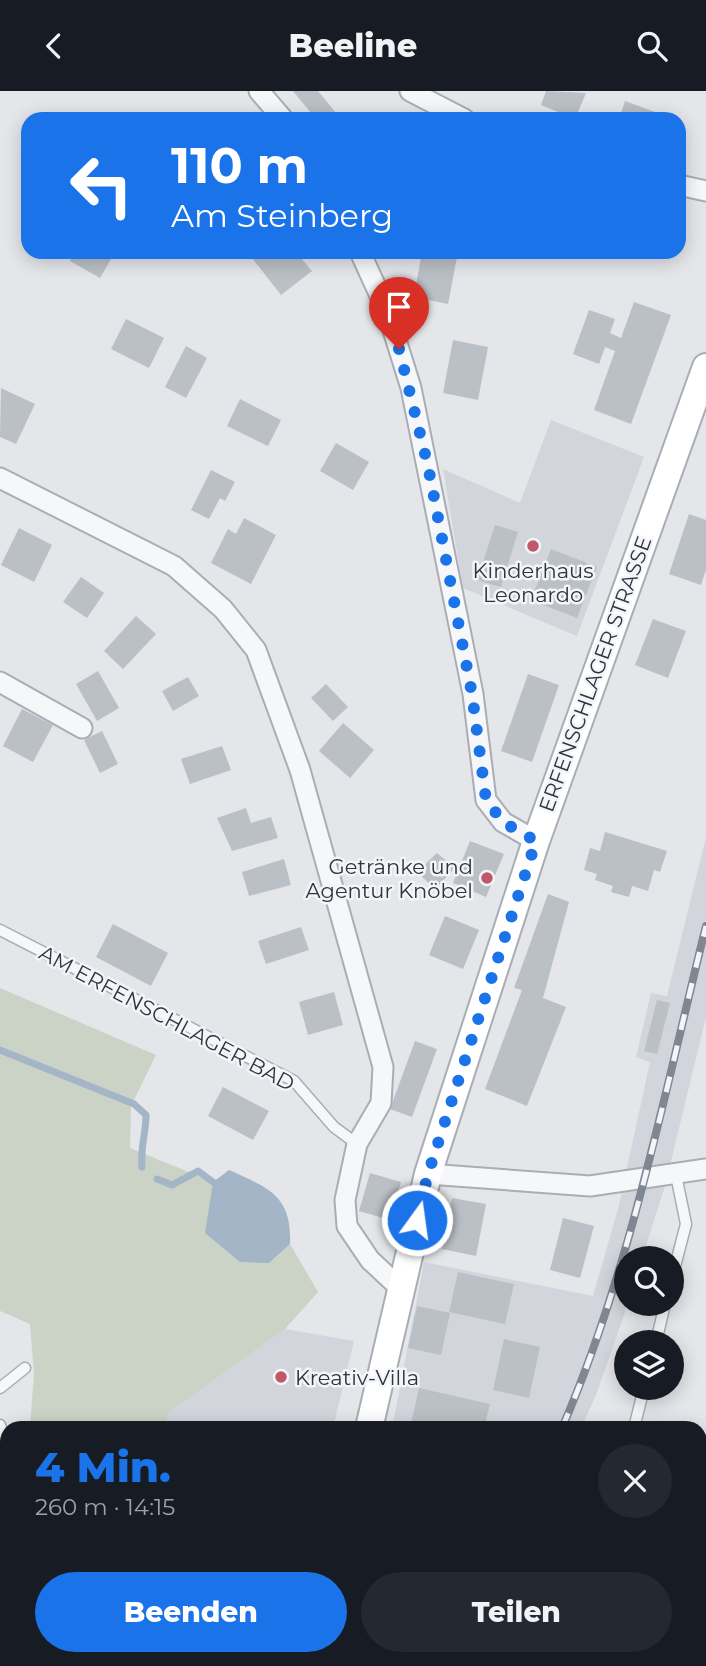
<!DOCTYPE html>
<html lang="de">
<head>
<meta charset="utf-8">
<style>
  :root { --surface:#171b24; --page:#242831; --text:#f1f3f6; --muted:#9ea1a6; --accent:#1a73e8 }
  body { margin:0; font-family:Montserrat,sans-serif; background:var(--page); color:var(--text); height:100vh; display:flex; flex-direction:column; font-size:26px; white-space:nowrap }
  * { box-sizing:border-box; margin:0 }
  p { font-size:23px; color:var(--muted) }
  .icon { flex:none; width:38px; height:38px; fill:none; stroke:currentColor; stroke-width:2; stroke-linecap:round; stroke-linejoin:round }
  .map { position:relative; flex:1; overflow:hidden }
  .sheet { position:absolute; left:0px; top:1330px; width:707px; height:245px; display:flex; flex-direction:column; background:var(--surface); border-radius:21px 21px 0 0; box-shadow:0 4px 18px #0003 }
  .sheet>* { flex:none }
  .banner { position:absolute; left:21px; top:21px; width:665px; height:147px; border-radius:21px; box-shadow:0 4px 18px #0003; background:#1a73e8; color:#fff; overflow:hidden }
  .tools { position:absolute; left:614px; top:1155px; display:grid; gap:14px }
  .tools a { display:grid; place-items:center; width:70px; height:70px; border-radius:50%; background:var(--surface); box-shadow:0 4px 18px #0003; font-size:35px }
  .pin { position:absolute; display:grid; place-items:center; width:60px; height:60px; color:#fff; margin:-72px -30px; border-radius:50% 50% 50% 0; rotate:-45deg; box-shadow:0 0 7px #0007 }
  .pin .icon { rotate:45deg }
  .me { position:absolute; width:77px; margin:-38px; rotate:14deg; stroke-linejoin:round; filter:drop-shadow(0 0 5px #0008) }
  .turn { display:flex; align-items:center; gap:24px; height:147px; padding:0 35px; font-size:32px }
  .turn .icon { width:91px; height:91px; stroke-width:2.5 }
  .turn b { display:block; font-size:49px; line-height:60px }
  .round { display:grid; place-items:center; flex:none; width:74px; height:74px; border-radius:37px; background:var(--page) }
  .overview { display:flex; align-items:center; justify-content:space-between; height:119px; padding:0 35px }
  h1 { font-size:42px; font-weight:800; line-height:52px; color:var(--accent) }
  .button { display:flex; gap:14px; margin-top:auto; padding:14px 35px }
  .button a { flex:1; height:80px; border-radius:42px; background:var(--accent); color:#fff; font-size:28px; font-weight:800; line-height:80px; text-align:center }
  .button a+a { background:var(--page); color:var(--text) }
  header { display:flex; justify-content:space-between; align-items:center; height:91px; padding:0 35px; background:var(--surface); font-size:32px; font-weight:800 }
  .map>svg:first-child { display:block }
  .built { fill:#d2d6dc }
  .green { fill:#cad3c6 }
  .water { fill:#a3b5c6 }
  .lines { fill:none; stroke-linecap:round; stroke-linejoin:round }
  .stream { stroke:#a3b5c6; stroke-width:7 }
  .building { fill:#bbc0c6 }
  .service-casing { stroke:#a9adb4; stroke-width:13 }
  .minor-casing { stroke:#a9adb4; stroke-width:23 }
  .secondary-casing { stroke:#a9adb4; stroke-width:30 }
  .service { stroke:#f6f7f9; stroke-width:10 }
  .minor { stroke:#f6f7f9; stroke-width:19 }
  .secondary { stroke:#fff; stroke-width:26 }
  .rail-casing { stroke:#7f8792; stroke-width:8 }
  .rail { stroke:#f3f5f8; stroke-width:5; stroke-dasharray:16; stroke-linecap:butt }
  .route { stroke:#1a73e8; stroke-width:12; stroke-dasharray:0 21.6 }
  .poi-dot { fill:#c1576b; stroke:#f3f5f8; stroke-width:2.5 }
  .labels { text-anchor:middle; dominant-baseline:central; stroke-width:5; stroke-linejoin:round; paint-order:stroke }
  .poi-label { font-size:21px; fill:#2d3541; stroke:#f3f5f8 }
  .street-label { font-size:21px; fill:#2d3541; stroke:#f3f5f8 }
</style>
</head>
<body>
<header><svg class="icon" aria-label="back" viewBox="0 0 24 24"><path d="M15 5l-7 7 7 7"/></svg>Beeline<svg class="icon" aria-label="search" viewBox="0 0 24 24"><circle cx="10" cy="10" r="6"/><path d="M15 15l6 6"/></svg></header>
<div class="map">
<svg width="706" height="1575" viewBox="0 0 706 1575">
  <rect width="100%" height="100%" fill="#e4e6ea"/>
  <g class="built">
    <polygon points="551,329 644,366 577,545 463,497 443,378 520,412"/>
    <polygon points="706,746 706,926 665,1095 642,1167 626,1167 628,1213 596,1304 581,1337 392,1337 424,1171 593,1205 618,1118 650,971 636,966 651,902 667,905"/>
    <polygon points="285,1238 354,1250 333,1337 168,1337 167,1323"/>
    <polygon points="404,1568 459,1568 455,1575 399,1575"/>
  </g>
  <g class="green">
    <polygon points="0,897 156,964 131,1015 130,1057 213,1091 206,1142 269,1172 290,1153 318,1201 285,1238 167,1323 168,1337 30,1337 34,1283 30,1233 0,1220"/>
    <polygon points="7,1437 7,1568 284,1570 281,1575 0,1575 0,1452"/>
  </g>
  <path class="water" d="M229,1079C268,1097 292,1104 290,1153L269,1172L240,1171L205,1142L213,1091Z"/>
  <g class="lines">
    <g class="stream">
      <path d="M0,959L134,1013L146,1024C146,1042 140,1057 142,1076"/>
      <polyline points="157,1088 172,1094 198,1080 213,1091"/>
    </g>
  </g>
  <g class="building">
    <polygon points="293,0 318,0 341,28 316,28"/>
    <polygon points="546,0 586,2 575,28 541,14"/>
    <polygon points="625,10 658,22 655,28 619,28"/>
    <polygon points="75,161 115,161 100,187 70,170"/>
    <polygon points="261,161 296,161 312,180 281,204 252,167"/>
    <polygon points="422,161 458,161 448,213 414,206"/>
    <polygon points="634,211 671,224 631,333 594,319 615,260 605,256 599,273 573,263 589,219 615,228 610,242 621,247"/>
    <polygon points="126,228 164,247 149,277 111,258"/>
    <polygon points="453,249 488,256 478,309 443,302"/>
    <polygon points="186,255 207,267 186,307 165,296"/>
    <polygon points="1,297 35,313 16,353 0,346"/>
    <polygon points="240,308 281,329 268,355 227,335"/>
    <polygon points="336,352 369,371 353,399 320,380"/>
    <polygon points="211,379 235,391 225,410 220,407 209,428 191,419"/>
    <polygon points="689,423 706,429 706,479 701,494 669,483"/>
    <polygon points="244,427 276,444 251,493 211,472 228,438 236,443"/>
    <polygon points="495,434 518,441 501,496 477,489"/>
    <polygon points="19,437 52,454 34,491 1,474"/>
    <polygon points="551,458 597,476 577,527 531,509"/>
    <polygon points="81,486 104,502 87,527 63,511"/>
    <polygon points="136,525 156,543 123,578 104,560"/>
    <polygon points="653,528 686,540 668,587 635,574"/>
    <polygon points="98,580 119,617 97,630 76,593"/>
    <polygon points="528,583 559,594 532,671 501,660"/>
    <polygon points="188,586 199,605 173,620 162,600"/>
    <polygon points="326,593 348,616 333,630 311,607"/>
    <polygon points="22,618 53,634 33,671 3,655"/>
    <polygon points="343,632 374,659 350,687 319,660"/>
    <polygon points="102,640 118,673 100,682 84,649"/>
    <polygon points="222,655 231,679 190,693 181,668"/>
    <polygon points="246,717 251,732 271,726 278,747 232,760 217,727"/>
    <polygon points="605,741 667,760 660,781 654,779 648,800 632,795 629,806 611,801 613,795 595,789 597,783 584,779 590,757 600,760"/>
    <polygon points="470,750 504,763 486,806 453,792"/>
    <polygon points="437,762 455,777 435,798 417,781"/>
    <polygon points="284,768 291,794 249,805 242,781"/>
    <polygon points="548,803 569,811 543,907 566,916 527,1015 485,998 522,899 514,897"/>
    <polygon points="445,825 479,839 463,878 429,864"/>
    <polygon points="113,833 168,862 151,895 96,866"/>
    <polygon points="301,836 309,859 266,873 258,850"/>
    <polygon points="334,901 343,934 308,944 299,911"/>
    <polygon points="657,909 670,912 657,963 644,960"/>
    <polygon points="415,950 437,958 412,1026 390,1018"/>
    <polygon points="223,996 269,1020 253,1049 208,1025"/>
    <polygon points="370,1082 401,1091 390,1129 359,1120"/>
    <polygon points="452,1107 486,1113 476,1165 442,1158"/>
    <polygon points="563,1127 594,1135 580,1187 550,1179"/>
    <polygon points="458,1181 514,1193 505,1233 449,1221"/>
    <polygon points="417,1215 450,1222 441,1264 408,1257"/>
    <polygon points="504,1248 540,1256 529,1307 493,1299"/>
    <polygon points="419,1297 490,1313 484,1337 430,1337 411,1333"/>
    <polygon points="547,1568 632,1568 628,1575 543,1575"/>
  </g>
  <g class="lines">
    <defs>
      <g id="service">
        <polyline points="0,839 294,990 334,1036 357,1053"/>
        <polyline points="672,1187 686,1133 676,1084"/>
        <polyline points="656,1251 665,1213"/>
        <polyline points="0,1297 25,1277"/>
        <polyline points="0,1334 7,1352"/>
        <polyline points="634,1337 644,1297"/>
        <polyline points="0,1419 7,1404"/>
        <polyline points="700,1534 706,1526"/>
        <polyline points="516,1575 521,1568"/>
        <polyline points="670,1575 675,1568"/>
      </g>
      <g id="minor">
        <polyline points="259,0 283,28"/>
        <polyline points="410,0 464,28"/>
        <polyline points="679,94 706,100"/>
        <polyline points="360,161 387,220 411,297 473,603 486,709 503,731 536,750"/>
        <polyline points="0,387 174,475 223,518 256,559 300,679 383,976 381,1012 357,1053 345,1109 347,1135 370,1169 400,1197"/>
        <polyline points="0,591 82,637"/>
        <polyline points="428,1083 590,1095 706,1078"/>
      </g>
      <g id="secondary">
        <polyline points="369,1337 428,1083 536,750 706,276"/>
        <polyline points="295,1575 298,1568"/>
      </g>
    </defs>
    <use href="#service" class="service-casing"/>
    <use href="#minor" class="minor-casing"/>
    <use href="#secondary" class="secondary-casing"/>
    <use href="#service" class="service"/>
    <use href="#minor" class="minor"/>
    <use href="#secondary" class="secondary"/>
    <defs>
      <g id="rail">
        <path d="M562,1337C631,1178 664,1003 706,835"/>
        <polyline points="429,1575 433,1568"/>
      </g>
    </defs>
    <use href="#rail" class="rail-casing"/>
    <use href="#rail" class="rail"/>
  </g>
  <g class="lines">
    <polyline class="route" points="399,258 428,375 472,603 486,709 503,731 536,750 428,1083 417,1129"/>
  </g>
  <g class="poi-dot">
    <circle cx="533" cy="455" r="7"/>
    <circle cx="487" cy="787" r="7"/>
    <circle cx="281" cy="1286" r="7"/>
  </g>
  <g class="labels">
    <g class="poi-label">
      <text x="533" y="479">Kinderhaus<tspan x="533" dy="24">Leonardo</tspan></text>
      <text x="473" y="775" text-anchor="end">Getränke und<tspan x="473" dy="24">Agentur Knöbel</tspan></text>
      <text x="295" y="1286" text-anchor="start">Kreativ-Villa</text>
    </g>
    <g class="street-label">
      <text transform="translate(595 583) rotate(-70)">ERFENSCHLAGER STRASSE</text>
      <text transform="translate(167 927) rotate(28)">AM ERFENSCHLAGER BAD</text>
    </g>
  </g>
</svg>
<div class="tools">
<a><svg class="icon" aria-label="search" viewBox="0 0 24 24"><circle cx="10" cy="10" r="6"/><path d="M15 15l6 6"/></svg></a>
<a><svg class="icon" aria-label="layers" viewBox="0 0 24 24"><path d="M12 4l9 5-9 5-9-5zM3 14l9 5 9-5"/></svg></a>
</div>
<div class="pin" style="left:399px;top:258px;background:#d93025"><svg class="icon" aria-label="arrive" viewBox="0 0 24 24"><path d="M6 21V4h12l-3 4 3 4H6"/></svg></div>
<svg class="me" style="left:417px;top:1129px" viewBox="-20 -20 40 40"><circle r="17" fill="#1a73e8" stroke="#fff" stroke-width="3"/><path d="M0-11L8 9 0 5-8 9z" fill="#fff"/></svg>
<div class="banner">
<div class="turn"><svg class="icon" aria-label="left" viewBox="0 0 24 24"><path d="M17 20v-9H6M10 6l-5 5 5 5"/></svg><div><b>110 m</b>Am Steinberg</div></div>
</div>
<section class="sheet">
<div class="overview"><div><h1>4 Min.</h1><p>260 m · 14:15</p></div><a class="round"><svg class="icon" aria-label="close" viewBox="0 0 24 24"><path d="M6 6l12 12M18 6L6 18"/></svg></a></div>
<div class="button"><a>Beenden</a><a>Teilen</a></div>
</section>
</div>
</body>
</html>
